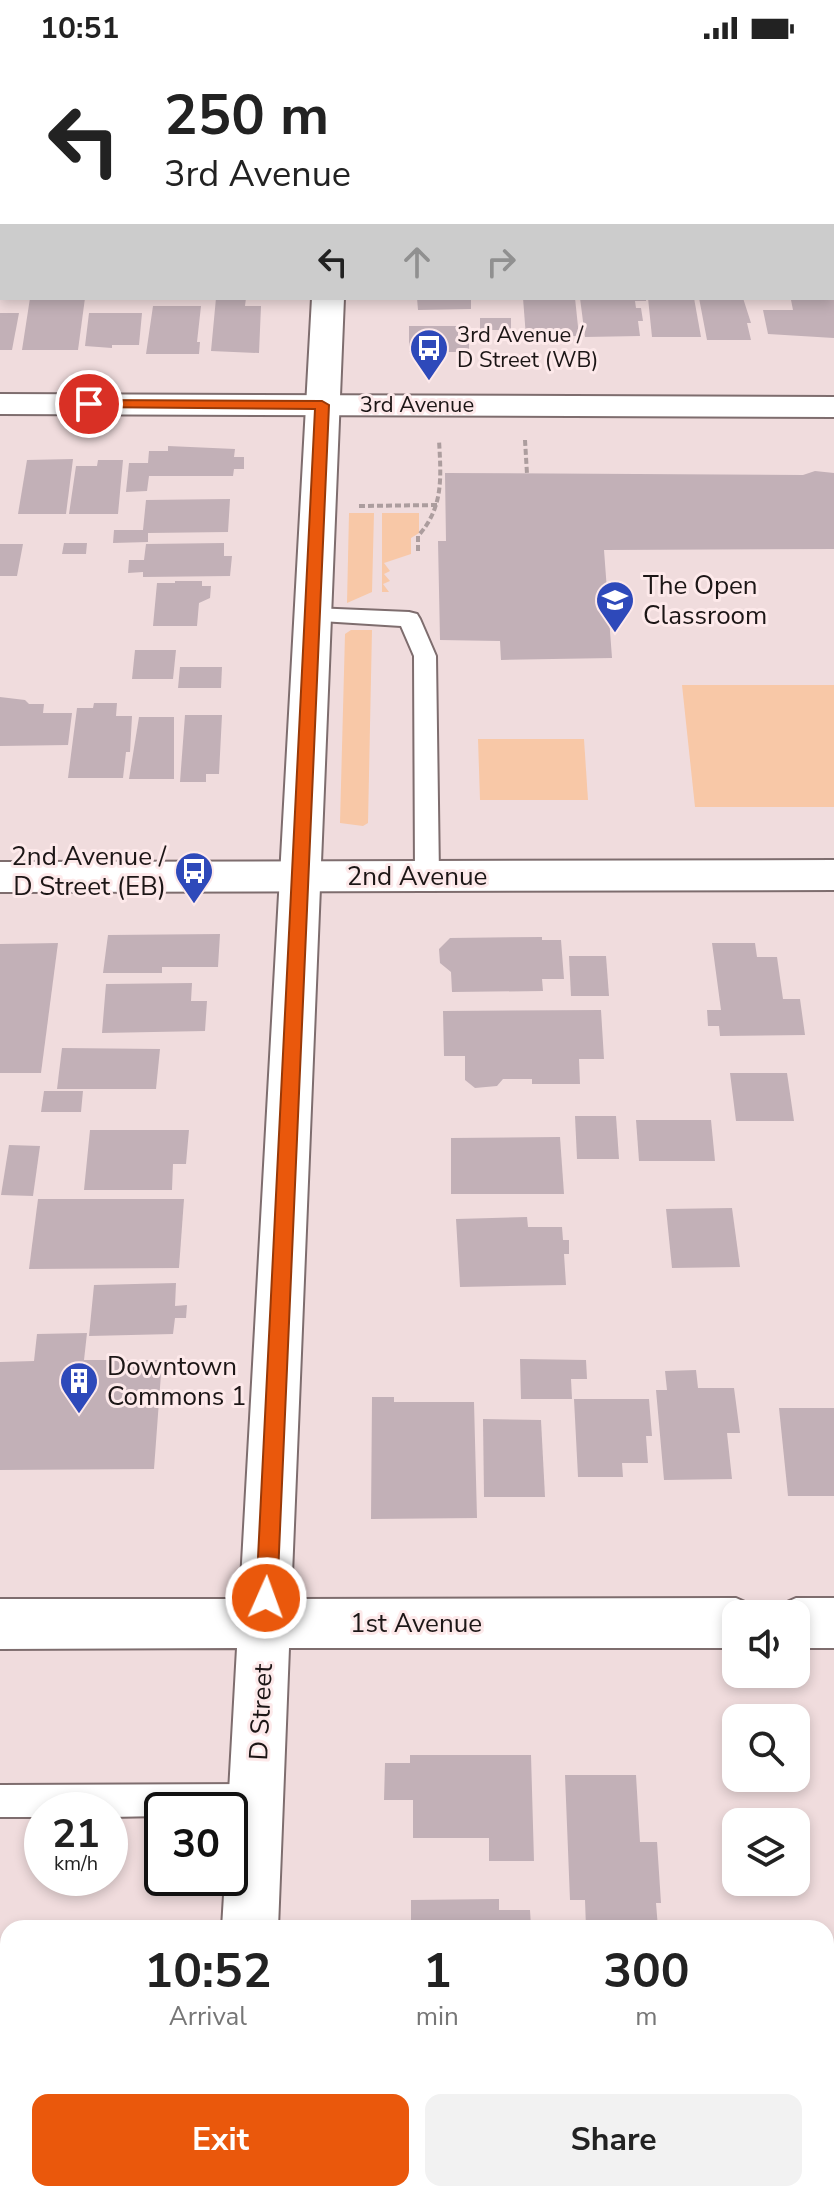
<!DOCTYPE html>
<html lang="en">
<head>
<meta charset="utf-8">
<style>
  :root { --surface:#fff; --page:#f2f2f2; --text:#222; --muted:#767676; --accent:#ea580c }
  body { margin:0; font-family:"Nunito Sans",sans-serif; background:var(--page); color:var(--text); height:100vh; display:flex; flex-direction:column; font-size:30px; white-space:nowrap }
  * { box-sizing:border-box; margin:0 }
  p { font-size:26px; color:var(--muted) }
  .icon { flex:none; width:44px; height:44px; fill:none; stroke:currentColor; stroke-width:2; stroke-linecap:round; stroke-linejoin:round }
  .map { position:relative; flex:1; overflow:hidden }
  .drawer { position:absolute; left:0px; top:1864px; width:834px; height:282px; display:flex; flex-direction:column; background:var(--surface); border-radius:24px 24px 0 0; box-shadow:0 4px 12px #0003 }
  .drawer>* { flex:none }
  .banner { position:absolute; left:0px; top:0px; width:834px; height:244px; box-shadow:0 4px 12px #0003; background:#fff; color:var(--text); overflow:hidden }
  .tools { position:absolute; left:722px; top:1544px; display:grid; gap:16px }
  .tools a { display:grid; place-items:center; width:88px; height:88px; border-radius:16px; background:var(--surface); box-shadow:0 4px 12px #0003; font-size:40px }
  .speed { position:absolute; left:24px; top:1736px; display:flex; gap:16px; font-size:40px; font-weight:700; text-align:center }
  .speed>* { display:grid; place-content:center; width:104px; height:104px; border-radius:50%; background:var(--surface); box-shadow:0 4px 12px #0003; line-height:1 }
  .speed small { font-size:20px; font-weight:400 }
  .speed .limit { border:4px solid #111; border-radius:12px; background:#fff; color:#111 }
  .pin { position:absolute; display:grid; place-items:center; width:68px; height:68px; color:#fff; margin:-34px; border:4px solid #fff; border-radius:50%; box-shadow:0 2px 8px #0007 }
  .me { position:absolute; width:88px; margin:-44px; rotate:2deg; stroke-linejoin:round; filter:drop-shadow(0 0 6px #0008) }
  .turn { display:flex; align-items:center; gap:28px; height:168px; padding:0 32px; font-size:36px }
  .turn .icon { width:104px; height:104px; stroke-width:2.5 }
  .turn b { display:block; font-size:56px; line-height:68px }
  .lanes { display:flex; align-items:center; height:76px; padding:0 32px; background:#0003; justify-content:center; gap:40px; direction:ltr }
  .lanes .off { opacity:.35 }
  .eta { display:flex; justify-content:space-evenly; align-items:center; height:136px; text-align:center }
  .eta b { font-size:48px; font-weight:700; line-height:56px }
  .cta { display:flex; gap:16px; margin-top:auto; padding:16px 32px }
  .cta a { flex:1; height:92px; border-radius:16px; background:var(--accent); color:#fff; font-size:32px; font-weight:700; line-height:92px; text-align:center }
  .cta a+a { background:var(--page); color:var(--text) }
  .status { display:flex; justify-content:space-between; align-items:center; height:56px; padding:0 40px; background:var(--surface); direction:ltr }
  .status svg { height:22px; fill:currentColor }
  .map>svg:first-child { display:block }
  .green { fill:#f8c8a7 }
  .building { fill:#c2b0b7 }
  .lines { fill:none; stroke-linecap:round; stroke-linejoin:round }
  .service-casing { stroke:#7e6d6e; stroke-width:4 }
  .minor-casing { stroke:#7e6d6e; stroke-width:4 }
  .tertiary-casing { stroke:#7e6d6e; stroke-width:4 }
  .path { stroke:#ac9d9e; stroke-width:4; stroke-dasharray:6 3; stroke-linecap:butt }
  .service { fill:#fff; fill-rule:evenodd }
  .minor { fill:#fff; fill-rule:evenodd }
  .tertiary { fill:#fff; fill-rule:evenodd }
  .route { fill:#ea580c; stroke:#983908; stroke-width:2 }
  .labels { text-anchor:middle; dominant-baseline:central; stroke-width:6; stroke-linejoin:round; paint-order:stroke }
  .far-poi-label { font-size:22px; fill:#1c1616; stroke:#fde9ea; text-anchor:start }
  .far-street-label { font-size:22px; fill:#1c1616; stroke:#fde9ea }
  .poi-label { font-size:26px; fill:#1c1616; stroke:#fde9ea; text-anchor:start }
  .street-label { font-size:26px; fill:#1c1616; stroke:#fde9ea }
</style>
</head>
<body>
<div class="status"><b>10:51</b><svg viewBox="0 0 49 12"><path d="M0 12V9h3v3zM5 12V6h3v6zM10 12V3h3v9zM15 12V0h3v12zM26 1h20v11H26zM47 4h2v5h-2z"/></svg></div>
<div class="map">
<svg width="834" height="2145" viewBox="0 0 834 2145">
  <rect width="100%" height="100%" fill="#f0dcdd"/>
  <g class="green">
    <polygon points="349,457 374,457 372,536 347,547"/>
    <polygon points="382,457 419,457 419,477 411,482 411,498 384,507 390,515 384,518 390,525 383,528 389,536 382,536"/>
    <polygon points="351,574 372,574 368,767 363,770 340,767 345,578"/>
    <polygon points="682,629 834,629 834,751 695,751"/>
    <polygon points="478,683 584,683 588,744 480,744"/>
  </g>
  <g class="building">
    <polygon points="30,242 85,242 78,294 22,294"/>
    <polygon points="216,242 246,242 245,250 261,250 259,297 211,295"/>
    <polygon points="417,242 471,242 471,253 418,254"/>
    <polygon points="523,242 575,242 579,280 526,281"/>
    <polygon points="580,242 646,242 646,245 635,245 636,252 641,252 643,265 638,265 640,280 585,281"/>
    <polygon points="648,242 694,242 701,281 652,281"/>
    <polygon points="699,242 743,242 751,267 747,267 751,284 707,284"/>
    <polygon points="791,244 834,244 834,282 768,278 763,254 793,254"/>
    <polygon points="153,250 201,250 197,286 200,286 199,298 146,298"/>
    <polygon points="0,257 19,257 12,294 0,294"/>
    <polygon points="89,257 142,257 139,289 112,289 112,292 85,290"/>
    <rect x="480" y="262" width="31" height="12"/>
    <rect x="409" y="270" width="60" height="26"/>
    <polygon points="168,390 235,393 234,401 244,401 244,413 234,413 233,420 149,420 147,435 126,436 129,407 148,407 149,395 168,395"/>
    <polygon points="73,403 66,458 18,458 27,404"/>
    <polygon points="98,404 123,404 118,458 69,458 76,410 97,410"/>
    <polygon points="815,415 834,417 834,493 604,494 612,602 501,604 500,585 440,584 438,485 446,485 445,417 803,419"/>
    <polygon points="230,443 228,476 148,477 148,486 113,487 114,474 143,474 146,444"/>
    <polygon points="64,487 87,487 86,498 62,498"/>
    <polygon points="224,487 224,500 232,500 230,520 143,521 143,516 128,517 129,504 144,504 146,488"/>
    <polygon points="0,488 23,488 17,520 0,520"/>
    <polygon points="175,525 202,525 202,530 211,530 210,542 199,547 197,570 153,570 157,527 175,527"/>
    <polygon points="135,594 176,594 173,623 132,623"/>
    <polygon points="180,611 222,611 221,632 178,632"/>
    <polygon points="0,641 25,644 29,648 44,648 43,657 72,657 68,689 0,690"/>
    <polygon points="94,647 117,647 116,660 132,660 130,696 126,696 123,722 68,722 77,652 93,652"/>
    <polygon points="185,659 222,659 219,718 206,718 206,726 180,726"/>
    <polygon points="139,661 174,661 174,723 129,723"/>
    <polygon points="220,878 218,911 162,911 162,917 103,917 108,879"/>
    <polygon points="542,881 542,884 561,884 564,923 542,923 543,935 452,936 451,916 440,907 439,893 450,882"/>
    <polygon points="58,887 41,1017 0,1017 0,888"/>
    <polygon points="712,887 755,887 757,901 777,901 783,943 800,943 805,979 720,980 719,970 708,970 707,954 721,954"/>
    <polygon points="569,900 606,900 609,940 571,940"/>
    <polygon points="192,927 191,945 207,945 205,975 102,977 106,928"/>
    <polygon points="601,954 604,1003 579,1003 580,1028 532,1028 532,1023 503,1023 497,1030 475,1032 465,1024 465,1000 444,1000 443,955"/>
    <polygon points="62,992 160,993 156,1033 57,1033"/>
    <polygon points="730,1017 787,1017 794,1065 736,1065"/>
    <polygon points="44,1035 83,1035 81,1056 41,1056"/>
    <polygon points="575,1060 616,1060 619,1103 577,1103"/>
    <polygon points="636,1064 711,1064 715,1105 639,1105"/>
    <polygon points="90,1074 189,1074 186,1108 173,1108 172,1134 84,1134"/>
    <polygon points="560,1081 564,1138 451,1138 451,1082"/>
    <polygon points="9,1089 40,1090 33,1140 1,1139"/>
    <polygon points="38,1143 184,1143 179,1212 29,1213"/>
    <polygon points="732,1152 740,1211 672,1212 666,1153"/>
    <polygon points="527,1161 528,1171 562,1171 563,1184 569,1184 569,1198 564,1198 566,1229 460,1231 456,1163"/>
    <polygon points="176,1227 175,1250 187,1249 186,1262 175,1262 173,1278 89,1280 94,1229"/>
    <polygon points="87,1277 84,1304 162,1304 154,1413 0,1414 0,1306 34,1305 37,1278"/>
    <polygon points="520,1303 586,1304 587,1323 571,1323 572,1343 521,1343"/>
    <polygon points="696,1314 698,1332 734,1332 740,1377 727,1377 732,1423 664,1424 656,1334 667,1334 665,1315"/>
    <polygon points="372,1341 394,1341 394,1346 474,1346 477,1462 371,1463"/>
    <polygon points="574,1343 649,1343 652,1380 646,1380 648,1407 622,1407 623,1421 578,1421"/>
    <polygon points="779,1352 834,1352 834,1440 788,1440"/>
    <polygon points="483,1363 541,1364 545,1441 484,1441"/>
    <polygon points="410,1699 531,1699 534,1805 489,1805 489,1782 413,1782 413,1744 384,1744 385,1707 410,1707"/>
    <polygon points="565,1719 636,1719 640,1786 657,1786 661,1847 656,1847 658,1872 586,1872 585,1844 570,1844"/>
    <polygon points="499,1843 499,1854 530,1854 531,1872 411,1872 411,1844"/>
  </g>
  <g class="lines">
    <defs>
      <g id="service">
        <polygon points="313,552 409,556 417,558 420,563 436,600 439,820 435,826 427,829 419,826 415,820 414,600 401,570 305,564 302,559 305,554"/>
        <polygon points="256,1728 267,1733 272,1744 267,1755 256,1760 230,1760 230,1754 162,1754 162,1760 110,1761 110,1754 42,1754 42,1761 0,1761 0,1729"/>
        <rect x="0" y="1900" width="8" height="34"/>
        <rect x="826" y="1957" width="8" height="34"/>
        <polygon points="826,2100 834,2100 833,2145 797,2145 796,2138 826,2138"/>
        <rect x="460" y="2138" width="36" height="7"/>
      </g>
      <g id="minor">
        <rect x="325" y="0" width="28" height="2"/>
        <rect x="832" y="9" width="2" height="16"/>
        <rect x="0" y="10" width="2" height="16"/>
        <polygon points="312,242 344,242 291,1543 736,1542 754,1550 758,1558 736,1558 736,1592 289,1592 278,1872 222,1872 225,1822 230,1822 228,1754 237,1592 0,1593 0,1543 240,1543"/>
        <polygon points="796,1542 834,1542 834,1592 796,1592 796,1558 774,1558 778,1550"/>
        <polygon points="208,2138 268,2138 267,2145 207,2145"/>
      </g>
      <g id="tertiary">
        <polygon points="0,338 834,341 834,361 0,358"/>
        <polygon points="834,804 834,834 0,836 0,806"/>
      </g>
    </defs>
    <use href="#service" class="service-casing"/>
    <use href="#minor" class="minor-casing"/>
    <use href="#tertiary" class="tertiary-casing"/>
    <g class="path">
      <polyline points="525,384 527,418"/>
      <polyline points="359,450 440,449"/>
      <path d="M418,495V480C444,451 441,421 439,384"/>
    </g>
    <use href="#service" class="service"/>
    <use href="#minor" class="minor"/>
    <use href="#tertiary" class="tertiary"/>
  </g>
  <polygon class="route" points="89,344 322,345 329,349 277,1542 274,1549 266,1552 259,1549 256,1542 315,353 85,351 83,348"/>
  <defs>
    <symbol id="bus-pin" viewBox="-11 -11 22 30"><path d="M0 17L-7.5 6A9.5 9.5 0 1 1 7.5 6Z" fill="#2e49ba" stroke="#fde9ea"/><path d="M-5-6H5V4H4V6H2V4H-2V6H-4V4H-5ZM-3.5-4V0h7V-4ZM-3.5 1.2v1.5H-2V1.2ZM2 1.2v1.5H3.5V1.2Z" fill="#fff"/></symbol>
    <symbol id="school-pin" viewBox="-11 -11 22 30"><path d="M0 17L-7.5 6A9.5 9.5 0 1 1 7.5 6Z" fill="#2e49ba" stroke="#fde9ea"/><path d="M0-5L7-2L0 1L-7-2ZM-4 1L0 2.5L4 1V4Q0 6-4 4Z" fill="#fff"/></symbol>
    <symbol id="building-pin" viewBox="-11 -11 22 30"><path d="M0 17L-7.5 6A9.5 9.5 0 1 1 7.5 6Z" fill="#2e49ba" stroke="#fde9ea"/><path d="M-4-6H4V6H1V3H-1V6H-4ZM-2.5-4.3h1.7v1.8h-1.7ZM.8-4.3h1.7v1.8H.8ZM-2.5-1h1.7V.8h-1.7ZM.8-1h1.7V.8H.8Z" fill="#fff"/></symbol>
  </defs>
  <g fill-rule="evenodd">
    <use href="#bus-pin" x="407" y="270" width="44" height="60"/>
    <use href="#school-pin" x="593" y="522" width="44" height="60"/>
    <use href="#bus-pin" x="172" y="793" width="44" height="60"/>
    <use href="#building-pin" x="57" y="1303" width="44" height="60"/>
  </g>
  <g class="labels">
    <g class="far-poi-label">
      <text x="457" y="279">3rd Avenue /<tspan x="457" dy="25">D Street (WB)</tspan></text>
    </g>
    <g class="far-street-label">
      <text x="417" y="349">3rd Avenue</text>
    </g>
    <g class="poi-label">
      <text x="643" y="529">The Open<tspan x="643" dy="30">Classroom</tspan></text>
      <text x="166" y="800" text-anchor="end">2nd Avenue /<tspan x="166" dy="30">D Street (EB)</tspan></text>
      <text x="107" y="1310">Downtown<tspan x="107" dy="30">Commons 1</tspan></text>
    </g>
    <g class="street-label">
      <text x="417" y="820">2nd Avenue</text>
      <text x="416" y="1567">1st Avenue</text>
      <text transform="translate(261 1656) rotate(-87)">D Street</text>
    </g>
  </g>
</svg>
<div class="tools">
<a><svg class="icon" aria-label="sound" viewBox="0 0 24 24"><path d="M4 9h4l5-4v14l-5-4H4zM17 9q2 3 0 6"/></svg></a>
<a><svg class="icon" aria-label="search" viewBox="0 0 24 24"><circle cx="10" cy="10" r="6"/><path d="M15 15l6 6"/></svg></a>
<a><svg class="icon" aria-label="layers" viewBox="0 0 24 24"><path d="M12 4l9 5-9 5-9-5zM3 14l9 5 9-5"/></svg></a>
</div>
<div class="speed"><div>21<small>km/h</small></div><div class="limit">30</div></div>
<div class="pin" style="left:89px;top:348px;background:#d93025"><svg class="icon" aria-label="arrive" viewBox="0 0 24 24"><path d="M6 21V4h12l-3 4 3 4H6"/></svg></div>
<svg class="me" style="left:266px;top:1542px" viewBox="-20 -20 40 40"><circle r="17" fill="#ea580c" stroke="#fff" stroke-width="3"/><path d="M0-11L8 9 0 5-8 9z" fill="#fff"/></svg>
<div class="banner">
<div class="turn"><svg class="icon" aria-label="left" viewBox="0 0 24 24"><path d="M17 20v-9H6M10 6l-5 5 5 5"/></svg><div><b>250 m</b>3rd Avenue</div></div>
<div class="lanes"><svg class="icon" aria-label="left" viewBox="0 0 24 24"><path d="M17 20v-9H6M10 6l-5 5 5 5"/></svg><svg class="icon off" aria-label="ahead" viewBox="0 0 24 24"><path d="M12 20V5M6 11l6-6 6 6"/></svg><svg class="icon off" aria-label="right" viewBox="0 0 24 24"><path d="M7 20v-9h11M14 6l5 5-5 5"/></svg></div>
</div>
<section class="drawer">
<div class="eta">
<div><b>10:52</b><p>Arrival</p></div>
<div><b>1</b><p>min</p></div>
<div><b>300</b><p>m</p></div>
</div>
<div class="cta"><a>Exit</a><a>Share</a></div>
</section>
</div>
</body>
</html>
